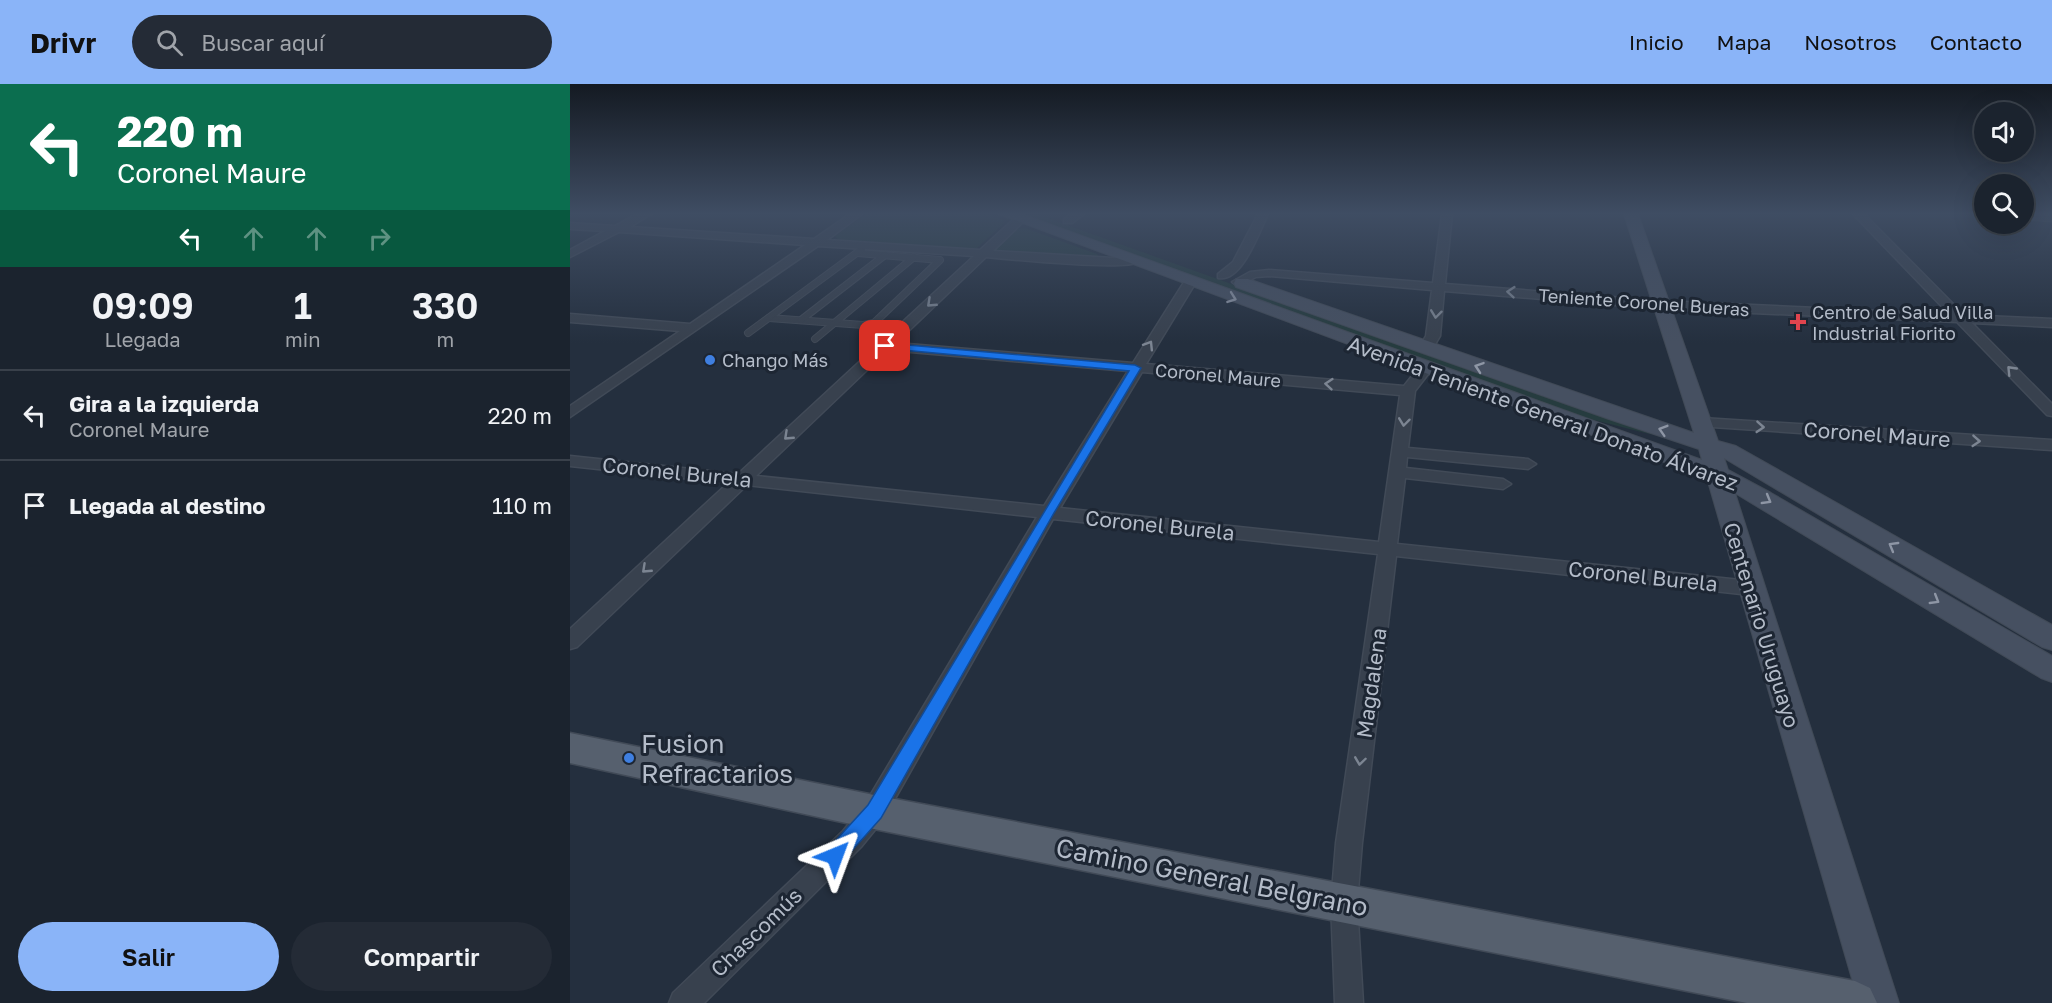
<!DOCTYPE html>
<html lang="es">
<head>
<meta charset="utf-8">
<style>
  :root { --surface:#1b232e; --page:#242b36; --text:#f1f3f6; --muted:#a0a4aa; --line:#39404a; --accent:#8ab4f8 }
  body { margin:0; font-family:"Golos Text",sans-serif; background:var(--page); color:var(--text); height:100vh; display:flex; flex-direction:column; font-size:22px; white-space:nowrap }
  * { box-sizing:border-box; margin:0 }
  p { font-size:20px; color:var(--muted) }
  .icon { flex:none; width:33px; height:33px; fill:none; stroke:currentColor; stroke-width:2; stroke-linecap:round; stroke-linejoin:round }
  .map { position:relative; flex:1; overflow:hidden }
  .drawer { display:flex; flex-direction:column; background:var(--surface); width:570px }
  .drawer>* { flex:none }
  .hud { background:#0b6e4f; color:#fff; overflow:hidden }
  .controls { position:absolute; left:1404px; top:18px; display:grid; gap:12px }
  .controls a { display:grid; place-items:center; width:60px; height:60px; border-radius:50%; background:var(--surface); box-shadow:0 6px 24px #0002,0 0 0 2px var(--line); font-size:30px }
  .pin { position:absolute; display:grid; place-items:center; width:51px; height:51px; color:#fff; margin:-26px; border-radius:12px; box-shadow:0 3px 9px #0006 }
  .me { position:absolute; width:66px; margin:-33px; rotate:44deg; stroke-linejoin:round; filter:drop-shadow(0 0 4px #0008) }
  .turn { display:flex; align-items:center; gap:21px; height:126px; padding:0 18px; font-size:27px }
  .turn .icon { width:78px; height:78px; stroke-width:2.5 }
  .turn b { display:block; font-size:42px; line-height:51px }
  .lanes { display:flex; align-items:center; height:57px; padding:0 18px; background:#0003; justify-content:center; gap:30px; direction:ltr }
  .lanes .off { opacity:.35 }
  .eta { display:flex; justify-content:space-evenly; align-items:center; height:102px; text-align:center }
  .eta b { font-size:36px; font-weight:600; line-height:42px }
  .cta { display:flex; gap:12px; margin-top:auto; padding:12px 18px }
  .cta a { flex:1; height:69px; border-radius:36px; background:var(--accent); color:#111; font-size:24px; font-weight:600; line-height:69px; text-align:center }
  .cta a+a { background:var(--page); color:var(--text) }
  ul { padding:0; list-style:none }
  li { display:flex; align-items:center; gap:18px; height:90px; padding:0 18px; border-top:2px solid var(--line) }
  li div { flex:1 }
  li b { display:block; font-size:22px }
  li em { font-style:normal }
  header { display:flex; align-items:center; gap:36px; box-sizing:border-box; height:84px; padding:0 30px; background:var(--accent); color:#111 }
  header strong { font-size:28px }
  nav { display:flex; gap:33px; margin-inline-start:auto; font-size:21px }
  .search { width:420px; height:54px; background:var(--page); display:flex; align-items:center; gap:15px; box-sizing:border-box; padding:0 21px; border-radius:33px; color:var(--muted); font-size:22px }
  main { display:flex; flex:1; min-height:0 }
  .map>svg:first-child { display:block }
  .green { fill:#263c3f }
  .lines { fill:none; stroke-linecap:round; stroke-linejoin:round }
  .lane-casing { stroke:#414a57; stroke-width:8 }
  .street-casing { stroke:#414a57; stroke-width:3 }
  .secondary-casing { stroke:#414a57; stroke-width:2 }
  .primary-casing { stroke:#414a57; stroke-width:3 }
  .lane { stroke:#38414e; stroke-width:6 }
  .street { fill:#38414e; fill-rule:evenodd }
  .secondary { fill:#465061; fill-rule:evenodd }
  .primary { fill:#56606e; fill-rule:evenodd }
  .oneway { stroke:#7c8592 }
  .oneway2 { stroke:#8e96a5 }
  .route { fill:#1a73e8; stroke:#114b97; stroke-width:1.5 }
  .health-dot { fill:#e0444e; stroke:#1d2633; stroke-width:2 }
  .shop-dot { fill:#3f7fe0; stroke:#1d2633; stroke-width:2 }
  .labels { text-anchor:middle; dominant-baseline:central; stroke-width:6; stroke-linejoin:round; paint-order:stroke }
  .far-street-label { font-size:18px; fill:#b4bcc9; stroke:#1d2633 }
  .far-poi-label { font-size:18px; fill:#b4bcc9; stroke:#1d2633; text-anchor:start }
  .street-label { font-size:21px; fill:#b4bcc9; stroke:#1d2633 }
  .near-poi-label { font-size:26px; fill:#b4bcc9; stroke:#1d2633; text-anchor:start }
  .near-street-label { font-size:26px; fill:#b4bcc9; stroke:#1d2633 }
</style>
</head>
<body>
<header>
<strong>Drivr</strong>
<div class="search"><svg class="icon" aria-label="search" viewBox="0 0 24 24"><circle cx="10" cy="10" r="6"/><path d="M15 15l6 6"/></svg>Buscar aquí</div>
<nav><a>Inicio</a><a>Mapa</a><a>Nosotros</a><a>Contacto</a></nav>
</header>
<main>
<section class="drawer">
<div class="hud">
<div class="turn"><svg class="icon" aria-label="left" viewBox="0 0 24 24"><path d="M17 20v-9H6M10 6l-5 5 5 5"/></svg><div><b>220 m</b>Coronel Maure</div></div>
<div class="lanes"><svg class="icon" aria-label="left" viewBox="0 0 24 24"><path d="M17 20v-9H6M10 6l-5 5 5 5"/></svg><svg class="icon off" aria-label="ahead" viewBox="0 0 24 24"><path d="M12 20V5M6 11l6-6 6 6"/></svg><svg class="icon off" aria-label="ahead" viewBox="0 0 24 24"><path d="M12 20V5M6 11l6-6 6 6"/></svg><svg class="icon off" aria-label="right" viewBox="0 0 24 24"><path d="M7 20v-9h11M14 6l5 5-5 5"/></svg></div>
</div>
<div class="eta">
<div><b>09:09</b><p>Llegada</p></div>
<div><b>1</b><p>min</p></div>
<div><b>330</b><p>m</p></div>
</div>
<ul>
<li><svg class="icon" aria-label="left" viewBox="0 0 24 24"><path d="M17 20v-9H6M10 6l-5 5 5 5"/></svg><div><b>Gira a la izquierda</b><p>Coronel Maure</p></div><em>220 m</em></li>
<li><svg class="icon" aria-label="arrive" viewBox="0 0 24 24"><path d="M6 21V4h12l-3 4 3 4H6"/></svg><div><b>Llegada al destino</b></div><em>110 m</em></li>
</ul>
<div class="cta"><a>Salir</a><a>Compartir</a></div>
</section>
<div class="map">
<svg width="1482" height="919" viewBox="0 0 1482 919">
  <rect width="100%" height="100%" fill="#242f3e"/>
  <g class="green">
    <polygon points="296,130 418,130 433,136 434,139 406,165 269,156 265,152"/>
    <polygon points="448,131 469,131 1083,351 977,324"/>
    <polygon points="455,144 527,170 528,172 524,174 425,166 424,163 446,145"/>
  </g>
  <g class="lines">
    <defs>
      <g id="lane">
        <polyline points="199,234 293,241 304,239 370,176 288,169"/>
        <polyline points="231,236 315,171"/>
        <polyline points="178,249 292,165"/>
        <polyline points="245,255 344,173"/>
      </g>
      <g id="street">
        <path d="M67,130H81L60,143L244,155L280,130H292L257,156L410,166L445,134H453V138L423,167L561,175L567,178C556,187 438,175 416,173L326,259L563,279L616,195H624L626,198L576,280L834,302L850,282H860L862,285L845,307L838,364L958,375L966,380L958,385L837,373L836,384L933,395L941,400L933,405L835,394L827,460L1180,497L1187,499L1190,504L1187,509L1180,511L826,472L792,759L787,819L793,919H765L761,819L766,759L808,470L483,435L313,736L291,763L134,919H99L103,909L273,747L295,720L467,433L177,401L7,563L0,565V545L158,399L0,382V372L168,390L404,172L248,162L0,333V322L110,247L0,238V230L120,240L235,161L49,148L0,173V166L35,147L0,145V139L45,142ZM318,266L558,287L474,422L186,392ZM572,288L830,311L809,458L490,424Z"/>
        <polygon points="501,130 514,130 502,139 494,139 494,135"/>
        <path d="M688,130H698C689,148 672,199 648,194V190L663,178Z"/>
        <polygon points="872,130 882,130 875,200 1094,217 1379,230 1283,130 1294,130 1394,231 1482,235 1482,243 1402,239 1482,320 1482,332 1477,331 1387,238 1094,225 874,207 870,252 861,267 856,268 849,264 856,252 862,206 699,192 686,193 668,202 662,198 680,188 699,186 863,199"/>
        <polygon points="1454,130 1482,131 1482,137 1454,135"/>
        <polygon points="1132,334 1482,356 1482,366 1127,342 1124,339"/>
      </g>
      <polygon id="secondary" points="429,130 451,130 1132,376 1129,365 1039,335 666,203 664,199 666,195 678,195 1124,349 1054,130 1068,130 1148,357 1166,362 1482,541 1482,566 1472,563 1154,374 1158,386 1201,409 1482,572 1482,598 1471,594 1165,409 1329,919 1289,919 1137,394"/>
      <polygon id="primary" points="0,649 304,711 1285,897 1300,904 1307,919 1177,919 304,745 0,679"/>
    </defs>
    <use href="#lane" class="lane-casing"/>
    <use href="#street" class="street-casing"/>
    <use href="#secondary" class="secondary-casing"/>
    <use href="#primary" class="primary-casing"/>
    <use href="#lane" class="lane"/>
    <use href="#street" class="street"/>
    <use href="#secondary" class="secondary"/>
    <use href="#primary" class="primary"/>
  </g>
  <defs><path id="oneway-chevron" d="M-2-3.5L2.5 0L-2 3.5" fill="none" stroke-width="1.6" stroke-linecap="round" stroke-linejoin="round" transform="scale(1.5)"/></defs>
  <g class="oneway">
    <use href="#oneway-chevron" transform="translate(941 208) rotate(-175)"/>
    <use href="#oneway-chevron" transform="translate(361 219) rotate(137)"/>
    <use href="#oneway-chevron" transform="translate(866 230) rotate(97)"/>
    <use href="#oneway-chevron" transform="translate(579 261) rotate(-58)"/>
    <use href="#oneway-chevron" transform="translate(1441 286) rotate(-134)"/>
    <use href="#oneway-chevron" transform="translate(759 300) rotate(-175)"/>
    <use href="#oneway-chevron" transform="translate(834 338) rotate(97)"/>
    <use href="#oneway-chevron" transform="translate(1190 343) rotate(4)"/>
    <use href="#oneway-chevron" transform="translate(218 352) rotate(137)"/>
    <use href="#oneway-chevron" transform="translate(1406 357) rotate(4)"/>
    <use href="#oneway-chevron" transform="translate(76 485) rotate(137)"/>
    <use href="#oneway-chevron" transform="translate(790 677) rotate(98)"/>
  </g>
  <g class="oneway2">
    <use href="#oneway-chevron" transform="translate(662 214) rotate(20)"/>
    <use href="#oneway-chevron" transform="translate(909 283) rotate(-161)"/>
    <use href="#oneway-chevron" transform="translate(1093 346) rotate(-163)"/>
    <use href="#oneway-chevron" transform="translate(1197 416) rotate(30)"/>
    <use href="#oneway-chevron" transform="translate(1323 462) rotate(-150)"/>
    <use href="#oneway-chevron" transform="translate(1365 516) rotate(31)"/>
  </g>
  <linearGradient id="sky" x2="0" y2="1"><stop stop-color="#141a22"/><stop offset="0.5" stop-color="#3f4d63"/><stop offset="1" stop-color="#3f4d63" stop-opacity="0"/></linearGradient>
  <rect width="1482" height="259" fill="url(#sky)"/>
  <polygon class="route" points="315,259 565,281 571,284 484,429 311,734 272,778 265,781 258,778 255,772 258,765 298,721 559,287 311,264 309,262"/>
  <path class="health-dot" d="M1225 229h6v6h6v6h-6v6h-6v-6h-6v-6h6z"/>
  <g class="shop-dot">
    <circle cx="140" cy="276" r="6"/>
    <circle cx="59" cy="674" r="6"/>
  </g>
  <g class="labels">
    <g class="far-street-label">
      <text transform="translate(1074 218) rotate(4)">Teniente Coronel Bueras</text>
      <text transform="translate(648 291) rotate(5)">Coronel Maure</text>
    </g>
    <g class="far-poi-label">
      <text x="1242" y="228">Centro de Salud Villa<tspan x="1242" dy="21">Industrial Fiorito</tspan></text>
      <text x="152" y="276">Chango Más</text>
    </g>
    <g class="street-label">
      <text transform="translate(973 329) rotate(20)">Avenida Teniente General Donato Álvarez</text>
      <text transform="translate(1307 350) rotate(4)">Coronel Maure</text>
      <text transform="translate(107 388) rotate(6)">Coronel Burela</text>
      <text transform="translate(590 441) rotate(6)">Coronel Burela</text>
      <text transform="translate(1073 492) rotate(6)">Coronel Burela</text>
      <text transform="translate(1192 541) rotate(73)">Centenario Uruguayo</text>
      <text transform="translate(801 599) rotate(-82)">Magdalena</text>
      <text transform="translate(186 848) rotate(-44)">Chascomús</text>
    </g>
    <g class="near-poi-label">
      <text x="71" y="659">Fusion<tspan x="71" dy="30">Refractarios</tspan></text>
    </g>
    <g class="near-street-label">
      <text transform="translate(642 793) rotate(11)">Camino General Belgrano</text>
    </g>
  </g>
</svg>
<div class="controls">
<a><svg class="icon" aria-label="sound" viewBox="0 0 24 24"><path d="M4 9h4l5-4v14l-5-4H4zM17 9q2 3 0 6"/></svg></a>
<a><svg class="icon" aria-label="search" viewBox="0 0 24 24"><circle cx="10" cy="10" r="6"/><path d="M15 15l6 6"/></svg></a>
</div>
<div class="pin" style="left:315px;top:262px;background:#d93025"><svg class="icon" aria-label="arrive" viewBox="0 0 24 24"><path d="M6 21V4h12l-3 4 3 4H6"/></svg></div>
<svg class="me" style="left:265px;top:772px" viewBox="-20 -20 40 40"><path d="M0-17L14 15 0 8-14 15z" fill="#1a73e8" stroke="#fff" stroke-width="4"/></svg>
</div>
</main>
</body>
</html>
